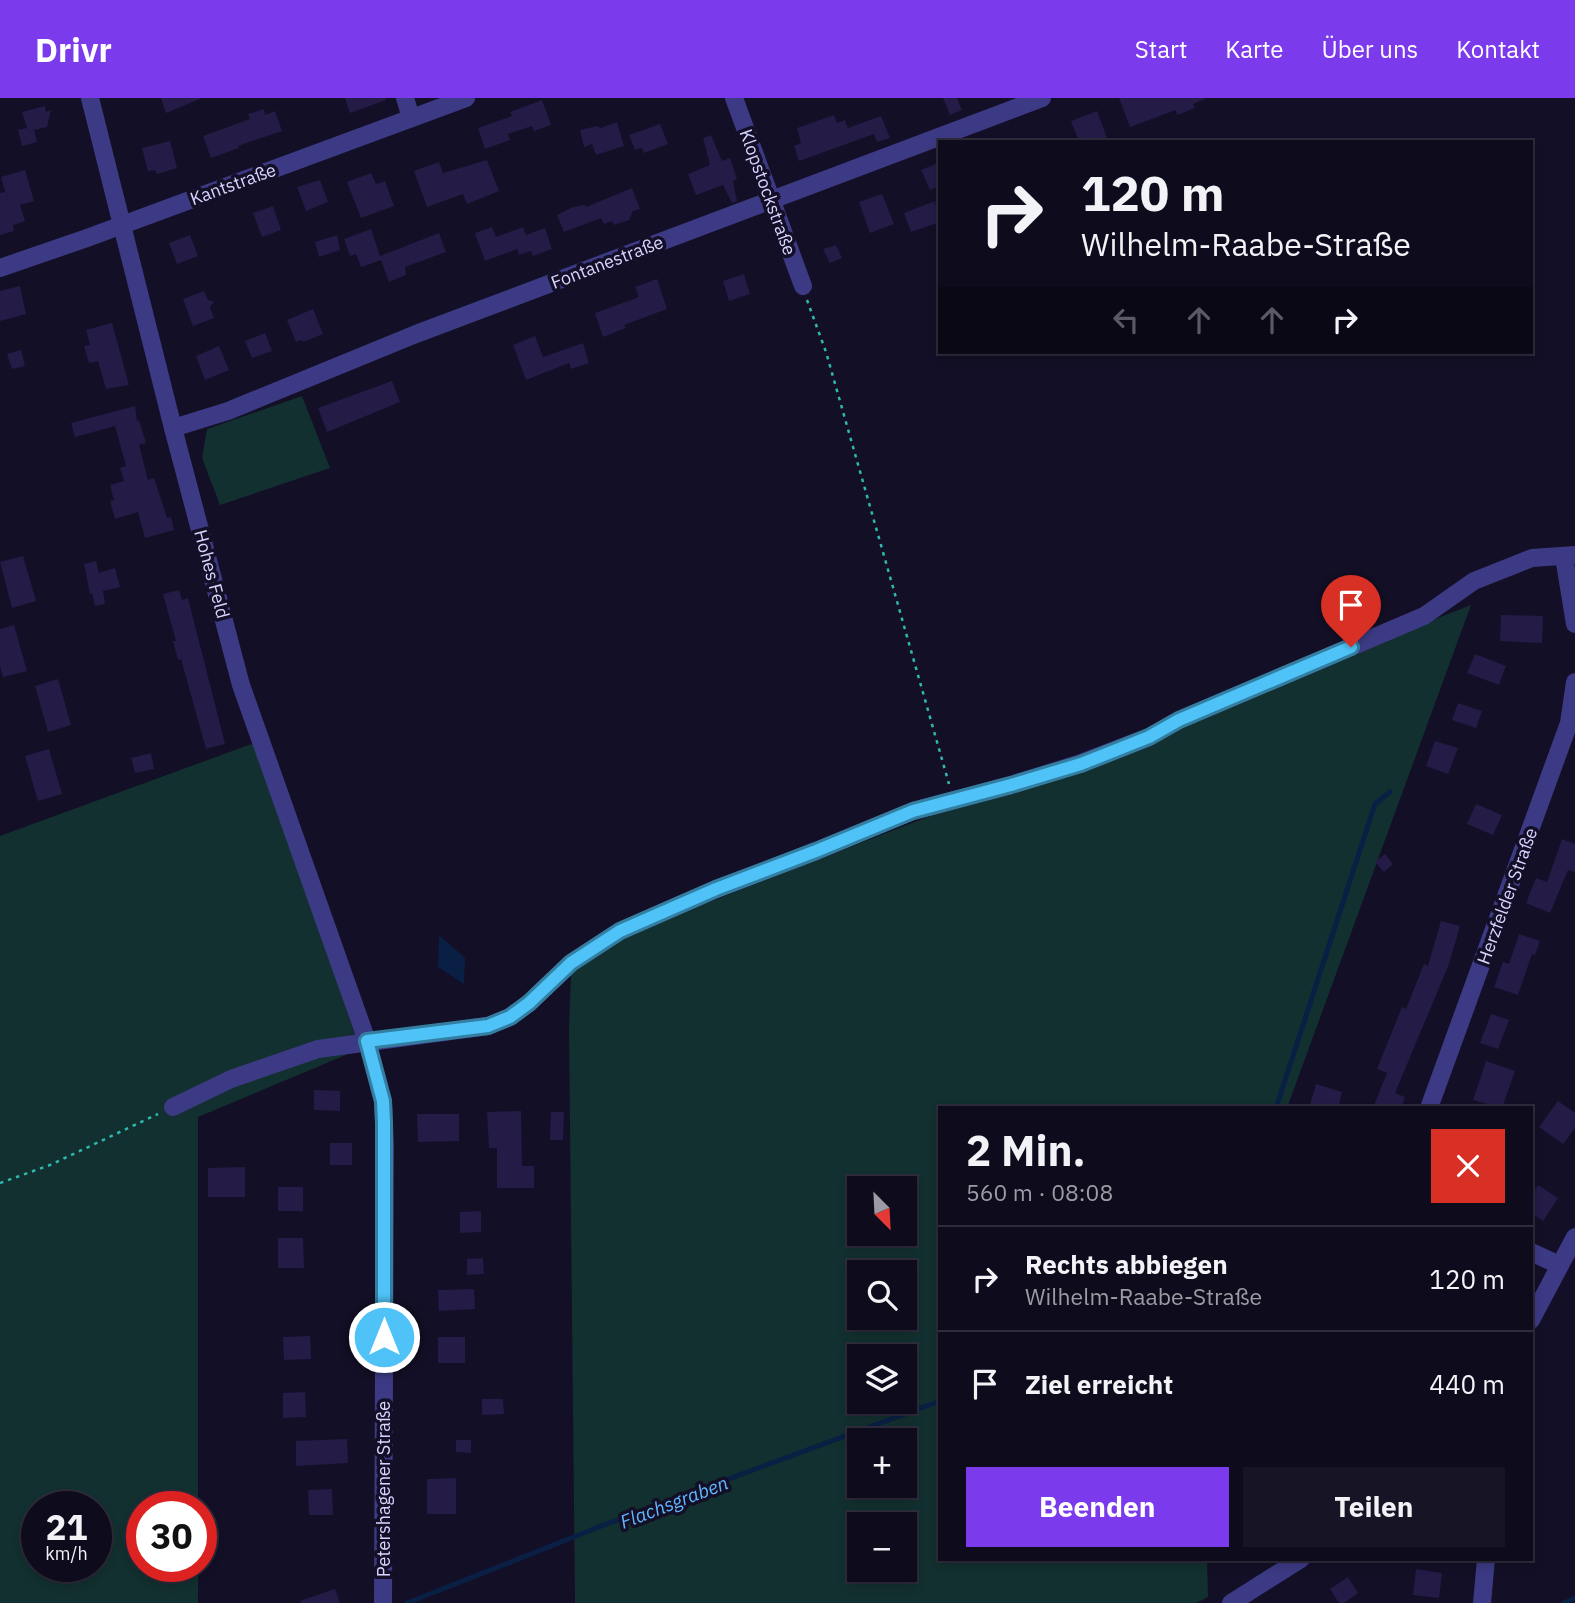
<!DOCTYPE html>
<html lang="de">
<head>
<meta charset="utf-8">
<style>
  :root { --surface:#0e0b1c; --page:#171425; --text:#f1f3f6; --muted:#9b9ba3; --line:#2e2b3b; --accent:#7c3aed }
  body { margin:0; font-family:"IBM Plex Sans",sans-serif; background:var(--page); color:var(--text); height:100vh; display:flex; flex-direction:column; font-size:26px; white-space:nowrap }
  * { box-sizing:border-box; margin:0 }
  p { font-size:23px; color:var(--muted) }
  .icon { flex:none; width:38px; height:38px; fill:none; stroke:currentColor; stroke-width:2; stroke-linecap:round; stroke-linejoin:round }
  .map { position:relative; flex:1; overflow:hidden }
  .side { position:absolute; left:938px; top:1008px; width:595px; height:455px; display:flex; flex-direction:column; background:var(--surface); border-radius:0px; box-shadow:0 4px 10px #0003,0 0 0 2px var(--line) }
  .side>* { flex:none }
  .top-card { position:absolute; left:938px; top:42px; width:595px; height:214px; border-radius:0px; box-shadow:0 4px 10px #0003,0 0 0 2px var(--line); background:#0e0b1c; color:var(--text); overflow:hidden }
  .needle { width:46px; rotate:156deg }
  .fabs { position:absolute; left:847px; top:1078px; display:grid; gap:14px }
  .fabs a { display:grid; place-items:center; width:70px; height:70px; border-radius:0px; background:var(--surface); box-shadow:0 4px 10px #0003,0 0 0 2px var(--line); font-size:35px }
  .speed { position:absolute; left:21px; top:1393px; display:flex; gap:14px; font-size:35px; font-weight:700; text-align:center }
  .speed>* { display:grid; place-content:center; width:91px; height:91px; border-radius:50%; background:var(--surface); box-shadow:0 4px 10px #0003,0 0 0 2px var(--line); line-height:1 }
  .speed small { font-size:18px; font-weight:400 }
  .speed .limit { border:10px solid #d22; background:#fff; color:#111 }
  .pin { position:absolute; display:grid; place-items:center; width:60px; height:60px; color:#fff; margin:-72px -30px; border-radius:50% 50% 50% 0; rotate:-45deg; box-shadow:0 0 7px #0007 }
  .pin .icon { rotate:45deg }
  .me { position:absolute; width:77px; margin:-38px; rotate:0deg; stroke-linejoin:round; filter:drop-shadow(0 0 5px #0008) }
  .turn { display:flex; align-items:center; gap:24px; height:147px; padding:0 28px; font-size:32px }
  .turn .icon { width:91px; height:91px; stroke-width:2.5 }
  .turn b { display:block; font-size:49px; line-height:60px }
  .lanes { display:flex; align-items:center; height:66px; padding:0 28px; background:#0003; justify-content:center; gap:35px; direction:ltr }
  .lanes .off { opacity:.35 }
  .round { display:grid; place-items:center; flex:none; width:74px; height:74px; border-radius:0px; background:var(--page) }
  .head { display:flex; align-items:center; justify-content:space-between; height:119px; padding:0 28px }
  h1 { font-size:42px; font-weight:700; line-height:52px }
  .button { display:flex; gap:14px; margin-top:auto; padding:14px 28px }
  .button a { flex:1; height:80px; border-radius:0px; background:var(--accent); color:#fff; font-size:28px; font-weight:700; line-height:80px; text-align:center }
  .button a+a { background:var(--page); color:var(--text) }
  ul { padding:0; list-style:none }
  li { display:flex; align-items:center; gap:21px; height:105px; padding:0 28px; border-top:2px solid var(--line) }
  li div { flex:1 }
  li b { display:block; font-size:26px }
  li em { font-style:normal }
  header { display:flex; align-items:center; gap:42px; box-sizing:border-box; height:98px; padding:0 35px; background:var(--accent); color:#fff }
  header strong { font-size:33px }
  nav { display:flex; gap:38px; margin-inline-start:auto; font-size:24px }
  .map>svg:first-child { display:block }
  .green { fill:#12302f; fill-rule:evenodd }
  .water { fill:#0a1f44 }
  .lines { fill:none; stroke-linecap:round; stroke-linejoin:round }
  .stream { stroke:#0a1f44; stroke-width:5 }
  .building { fill:#241b47 }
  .path { stroke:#2fb8b0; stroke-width:2.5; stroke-dasharray:3.5 5; stroke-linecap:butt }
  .street { stroke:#3d3a85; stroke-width:18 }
  .route-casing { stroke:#337fa1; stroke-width:18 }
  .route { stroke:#4fc3f7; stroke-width:12 }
  .labels { text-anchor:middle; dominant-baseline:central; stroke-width:7; stroke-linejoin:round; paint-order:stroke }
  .street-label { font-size:18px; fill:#d9d4ff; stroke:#130f26 }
  .water-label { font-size:19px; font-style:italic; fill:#62b6ff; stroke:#130f26 }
</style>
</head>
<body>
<header>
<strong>Drivr</strong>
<nav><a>Start</a><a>Karte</a><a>Über uns</a><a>Kontakt</a></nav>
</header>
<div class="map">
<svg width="1575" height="1505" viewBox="0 0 1575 1505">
  <rect width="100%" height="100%" fill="#130f26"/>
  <g class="green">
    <polygon points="302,298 330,370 220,407 202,360 207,331"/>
    <path d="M1471,507L1287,1010H940V1461H1207L1208,1499L1196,1505H575L569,931L571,874L622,838ZM859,1090H905V1136H859ZM859,1174H905V1220H859ZM859,1258H905V1304H859ZM859,1342H905V1388H859ZM859,1426H905V1472H859Z"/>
    <path d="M254,645L360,951L198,1019V1409H142V1468H198V1505H0V738ZM37,1409H96V1468H37Z"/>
  </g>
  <polygon class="water" points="439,837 465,860 464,886 438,869"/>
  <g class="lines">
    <g class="stream">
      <polyline points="1276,1010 1375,706 1390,694"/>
      <polyline points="407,1505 604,1427 940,1303"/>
      <polyline points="1564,1505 1575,1500"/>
    </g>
  </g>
  <g class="building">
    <polygon points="161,0 200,0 200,1 166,15"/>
    <polygon points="345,0 385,0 386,2 350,15"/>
    <polygon points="943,0 957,0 962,12 950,17"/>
    <polygon points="1119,0 1204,0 1205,1 1193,6 1195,10 1177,17 1176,12 1130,29"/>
    <polygon points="542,2 551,27 534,33 532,28 508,36 510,42 485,51 478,30 512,18 510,14"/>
    <polygon points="45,8 46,14 51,12 47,29 34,32 37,44 22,48 18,32 27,30 22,14"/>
    <polygon points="264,11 265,17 275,13 282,33 238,48 239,50 211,60 203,38 250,21 248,16"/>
    <polygon points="1097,13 1107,40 1096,44 1079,44 1071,23"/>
    <polygon points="834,17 837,25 845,22 848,30 881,18 890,40 877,44 874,36 799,63 794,48 801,45 797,30"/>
    <polygon points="617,24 624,48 596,57 592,46 584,49 580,32 597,28 600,30"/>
    <polygon points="660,26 668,46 644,55 642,50 635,52 629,37"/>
    <polygon points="711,37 722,63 730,60 737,81 733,83 737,103 732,105 723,87 696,97 688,76 710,67 703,40"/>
    <polygon points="170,43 177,70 157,76 155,72 148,73 142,50"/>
    <polygon points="487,62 499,93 467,106 463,96 427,109 414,73 439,64 443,75"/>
    <polygon points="940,64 940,88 930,92 921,72"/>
    <polygon points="25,72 34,103 20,107 25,123 13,127 14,133 0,137 0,95 5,94 9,107 1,79"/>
    <polygon points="371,75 376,86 385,83 394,108 361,120 347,84"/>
    <polygon points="320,82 328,104 306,113 297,89"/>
    <polygon points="632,90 640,111 633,113 629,122 614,127 612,123 604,126 601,120 564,134 557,117 573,109 585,107 586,109"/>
    <polygon points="882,96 894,126 870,135 859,104"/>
    <polygon points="935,103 940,124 911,134 904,115"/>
    <polygon points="273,108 281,132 262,139 253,115"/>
    <polygon points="492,129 496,139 523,129 526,137 545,130 552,151 533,158 531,153 519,157 517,151 485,163 475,135"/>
    <polygon points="371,131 380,158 439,135 446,154 405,169 406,177 389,184 381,162 361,169 356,156 350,158 344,141"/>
    <polygon points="190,137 198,158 177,166 169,145"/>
    <polygon points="337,137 340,152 319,159 315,144"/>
    <polygon points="836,147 842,160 830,165 823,151"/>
    <polygon points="744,176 750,196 729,203 723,183"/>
    <polygon points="657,181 667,211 624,227 626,230 603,239 595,215 639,199 635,189"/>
    <polygon points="20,188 26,216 0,223 0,193"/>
    <polygon points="204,193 208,202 214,204 210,209 214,220 193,228 183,201"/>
    <polygon points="313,211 323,236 303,244 302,242 296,244 287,222"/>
    <polygon points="112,225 129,287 106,291 98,263 89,265 84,248 90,247 86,232"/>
    <polygon points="265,235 272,253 252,260 245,243"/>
    <polygon points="535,238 543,259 583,245 589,265 571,271 569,265 526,282 513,247"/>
    <polygon points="219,248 229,272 205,282 196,258"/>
    <polygon points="21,252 25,268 12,271 7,256"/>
    <polygon points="392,283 400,304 327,334 318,310"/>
    <polygon points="135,308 137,323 139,322 146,345 139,347 148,382 154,380 167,420 171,419 174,432 145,440 138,414 115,421 110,403 114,402 110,387 124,383 120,370 126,368 115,328 75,339 71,325"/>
    <polygon points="23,458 36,503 12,510 0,464"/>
    <polygon points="96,463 99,475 115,470 120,489 103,493 105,506 95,508 92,495 90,496 84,466"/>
    <polygon points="179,492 182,502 188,500 225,646 206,651 181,561 178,562 173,543 176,543 163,496"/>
    <polygon points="1501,517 1543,518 1542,545 1500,543"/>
    <polygon points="14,527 27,573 3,579 0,568 0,531"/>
    <polygon points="1475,556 1506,568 1499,587 1467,575"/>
    <polygon points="58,581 71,627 48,634 35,588"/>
    <polygon points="1458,605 1482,613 1476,630 1452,622"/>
    <polygon points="1435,643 1458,650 1448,676 1426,668"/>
    <polygon points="49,651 62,696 38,703 25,658"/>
    <polygon points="151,655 154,671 135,675 131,660"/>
    <polygon points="1476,706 1502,717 1493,737 1467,726"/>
    <polygon points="1562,741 1575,746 1575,774 1568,772 1550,815 1526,805 1536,780 1547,784"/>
    <polygon points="1385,756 1393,766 1384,774 1375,764"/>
    <polygon points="1441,823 1460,828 1449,866 1395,995 1405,999 1401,1010 1373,1010 1387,975 1377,971 1402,909 1406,911 1424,866 1428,868"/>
    <polygon points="1519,836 1540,843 1535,857 1532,856 1518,897 1494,889 1503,864 1509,866"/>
    <polygon points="1491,916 1509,922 1498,951 1480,945"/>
    <polygon points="1486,963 1515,973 1502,1010 1473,1002"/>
    <polygon points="1316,986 1342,994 1338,1010 1309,1010"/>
    <polygon points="314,992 340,993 340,1013 314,1012"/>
    <polygon points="1558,1003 1575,1015 1575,1030 1563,1046 1539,1029"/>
    <polygon points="521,1013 522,1068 534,1068 534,1090 497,1090 497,1050 489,1050 487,1014"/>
    <polygon points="551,1014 564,1014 563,1042 550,1042"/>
    <polygon points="417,1016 459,1016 459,1043 418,1044"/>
    <rect x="330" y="1045" width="22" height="22"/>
    <polygon points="245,1069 245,1099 208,1099 208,1070"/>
    <polygon points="1538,1087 1558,1100 1543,1123 1531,1115 1531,1097"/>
    <rect x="278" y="1089" width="25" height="24"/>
    <polygon points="481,1113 481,1134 460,1135 460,1114"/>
    <polygon points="278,1140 303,1140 304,1170 278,1170"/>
    <polygon points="483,1160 484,1176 467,1177 467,1161"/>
    <polygon points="474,1191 475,1211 439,1213 438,1192"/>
    <polygon points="310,1238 311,1261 284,1262 283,1239"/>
    <rect x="438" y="1239" width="27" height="26"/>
    <polygon points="305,1294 306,1319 283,1320 283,1295"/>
    <polygon points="482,1301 503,1301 504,1316 482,1317"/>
    <polygon points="347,1341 348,1365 296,1368 296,1343"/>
    <polygon points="456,1342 471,1342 471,1355 456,1354"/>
    <polygon points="456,1380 456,1416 427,1416 427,1381"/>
    <polygon points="332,1391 333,1417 309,1417 308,1392"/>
    <polygon points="1416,1471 1442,1475 1439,1500 1413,1497"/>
    <polygon points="1348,1479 1358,1495 1344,1505 1339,1505 1330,1491"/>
    <polygon points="335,1491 340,1505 301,1505 300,1503"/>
  </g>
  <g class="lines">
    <g class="path">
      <polyline points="807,202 826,254 949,686"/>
      <polyline points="0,1085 50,1067 158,1016"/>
    </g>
    <g class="street">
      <polyline points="90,0 173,330 241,587 367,943 383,1003 385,1047 383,1505"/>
      <polyline points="405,0 411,20"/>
      <polyline points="734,0 803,188"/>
      <polyline points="0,170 87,140 466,0"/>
      <polyline points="173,330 228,313 416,236 1042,0"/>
      <polyline points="1564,459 1575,526"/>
      <polyline points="173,1009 231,981 318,951 488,928 510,919 529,905 571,865 620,833 716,791 816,753 913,713 1011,687 1081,665 1149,639 1179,622 1424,518 1474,483 1532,460 1575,457"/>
      <polyline points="1429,1010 1569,625 1575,584"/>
      <polyline points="1531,1154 1559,1167"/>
      <polyline points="1531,1222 1575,1139"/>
      <polyline points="1231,1505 1301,1461"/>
      <polyline points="1482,1505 1486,1461"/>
    </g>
  </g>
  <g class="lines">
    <defs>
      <polyline id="route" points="384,1239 384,1025 383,1003 367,943 488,928 510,919 529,905 571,865 620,833 716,791 816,753 913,713 1011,687 1081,666 1149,639 1179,622 1351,549"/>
    </defs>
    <use href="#route" class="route-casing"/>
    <use href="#route" class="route"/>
  </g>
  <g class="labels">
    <g class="street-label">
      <text transform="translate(233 86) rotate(-20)">Kantstraße</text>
      <text transform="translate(768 94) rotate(70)">Klopstockstraße</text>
      <text transform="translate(607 164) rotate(-21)">Fontanestraße</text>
      <text transform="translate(212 476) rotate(75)">Hohes Feld</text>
      <text transform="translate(1507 798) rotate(-70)">Herzfelder Straße</text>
      <text transform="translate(383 1391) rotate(-90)">Petershagener Straße</text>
    </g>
    <g class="water-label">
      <text transform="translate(674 1404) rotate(-21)">Flachsgraben</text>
    </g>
  </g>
</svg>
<div class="fabs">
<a><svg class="needle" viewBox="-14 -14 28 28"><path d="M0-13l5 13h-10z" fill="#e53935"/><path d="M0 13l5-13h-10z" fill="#9b9ba3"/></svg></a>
<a><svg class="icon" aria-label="search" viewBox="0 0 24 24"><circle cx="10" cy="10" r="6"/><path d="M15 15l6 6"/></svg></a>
<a><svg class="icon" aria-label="layers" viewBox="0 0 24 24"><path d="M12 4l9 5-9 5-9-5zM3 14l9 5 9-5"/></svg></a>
<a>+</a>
<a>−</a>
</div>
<div class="speed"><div>21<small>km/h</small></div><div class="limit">30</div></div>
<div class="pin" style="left:1351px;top:549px;background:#d93025"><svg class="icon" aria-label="arrive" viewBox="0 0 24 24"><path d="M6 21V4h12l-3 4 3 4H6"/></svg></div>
<svg class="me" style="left:384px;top:1239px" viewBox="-20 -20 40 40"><circle r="17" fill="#4fc3f7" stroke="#fff" stroke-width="3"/><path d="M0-11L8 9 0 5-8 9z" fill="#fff"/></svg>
<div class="top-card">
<div class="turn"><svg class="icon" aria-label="right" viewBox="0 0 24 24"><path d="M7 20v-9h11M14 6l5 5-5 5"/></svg><div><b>120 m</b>Wilhelm-Raabe-Straße</div></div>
<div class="lanes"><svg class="icon off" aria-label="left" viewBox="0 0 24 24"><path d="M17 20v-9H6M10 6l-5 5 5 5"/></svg><svg class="icon off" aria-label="ahead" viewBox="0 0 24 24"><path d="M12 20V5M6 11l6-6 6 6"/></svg><svg class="icon off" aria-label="ahead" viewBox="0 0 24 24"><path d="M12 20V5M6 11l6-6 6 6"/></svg><svg class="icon" aria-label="right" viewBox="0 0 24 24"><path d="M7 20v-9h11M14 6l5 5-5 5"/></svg></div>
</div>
<section class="side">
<div class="head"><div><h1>2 Min.</h1><p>560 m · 08:08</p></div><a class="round" style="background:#d93025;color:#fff"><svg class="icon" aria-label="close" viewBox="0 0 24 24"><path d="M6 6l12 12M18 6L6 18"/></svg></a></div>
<ul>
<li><svg class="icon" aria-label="right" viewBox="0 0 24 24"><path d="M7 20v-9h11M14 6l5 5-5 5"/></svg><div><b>Rechts abbiegen</b><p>Wilhelm-Raabe-Straße</p></div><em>120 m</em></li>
<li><svg class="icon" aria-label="arrive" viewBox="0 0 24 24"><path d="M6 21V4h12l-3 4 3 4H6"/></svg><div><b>Ziel erreicht</b></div><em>440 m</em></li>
</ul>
<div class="button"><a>Beenden</a><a>Teilen</a></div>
</section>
</div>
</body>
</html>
